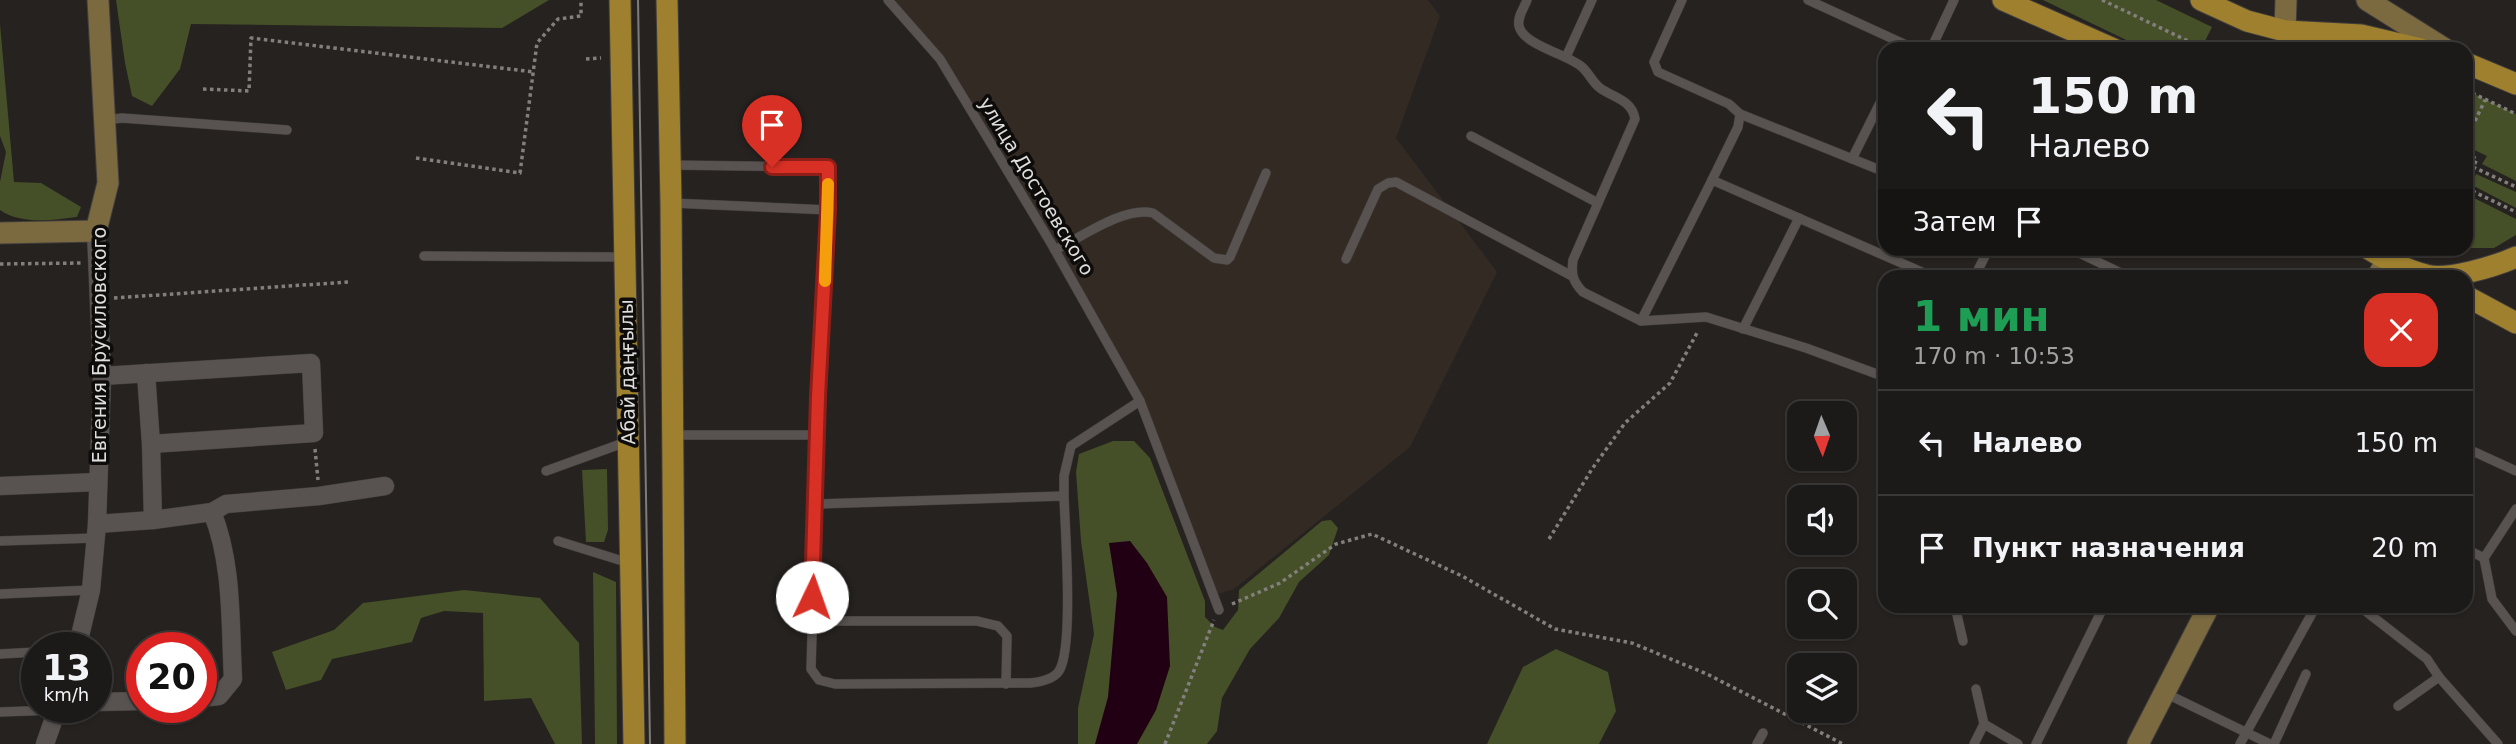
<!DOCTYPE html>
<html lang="ru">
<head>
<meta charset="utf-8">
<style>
  :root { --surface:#1c1a18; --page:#292725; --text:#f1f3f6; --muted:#a0a1a2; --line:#3a3837 }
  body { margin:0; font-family:"DejaVu Sans",sans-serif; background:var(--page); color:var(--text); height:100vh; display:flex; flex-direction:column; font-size:26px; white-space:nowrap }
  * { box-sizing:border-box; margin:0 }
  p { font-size:23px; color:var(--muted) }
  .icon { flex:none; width:38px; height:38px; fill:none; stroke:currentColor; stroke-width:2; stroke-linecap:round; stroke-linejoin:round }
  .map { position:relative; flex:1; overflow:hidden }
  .side { position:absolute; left:1878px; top:270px; width:595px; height:343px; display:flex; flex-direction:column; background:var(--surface); border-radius:21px; box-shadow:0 2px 5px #0004,0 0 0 2px var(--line) }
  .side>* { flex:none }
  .top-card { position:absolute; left:1878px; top:42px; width:595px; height:214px; border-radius:21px; box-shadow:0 2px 5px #0004,0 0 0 2px var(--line); background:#1c1a18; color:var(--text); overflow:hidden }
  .needle { width:46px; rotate:178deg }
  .tools { position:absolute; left:1787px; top:401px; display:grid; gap:14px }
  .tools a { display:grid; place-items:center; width:70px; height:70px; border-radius:14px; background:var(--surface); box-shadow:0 2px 5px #0004,0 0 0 2px var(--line); font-size:35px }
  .speed { position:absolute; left:21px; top:632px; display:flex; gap:14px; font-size:35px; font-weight:700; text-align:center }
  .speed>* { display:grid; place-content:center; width:91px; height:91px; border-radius:50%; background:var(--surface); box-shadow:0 2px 5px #0004,0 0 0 2px var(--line); line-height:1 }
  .speed small { font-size:18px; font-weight:400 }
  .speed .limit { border:10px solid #d22; background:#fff; color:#111 }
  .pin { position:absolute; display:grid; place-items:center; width:60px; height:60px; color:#fff; margin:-72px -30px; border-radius:50% 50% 50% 0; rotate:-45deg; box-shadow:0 0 7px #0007 }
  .pin .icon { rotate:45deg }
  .me { position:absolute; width:77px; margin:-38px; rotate:3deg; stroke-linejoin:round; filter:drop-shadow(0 0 5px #0008) }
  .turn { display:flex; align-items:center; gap:24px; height:147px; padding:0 35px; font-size:32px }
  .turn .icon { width:91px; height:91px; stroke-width:2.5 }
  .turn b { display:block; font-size:49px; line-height:60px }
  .then { display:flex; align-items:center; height:66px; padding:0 35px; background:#0003; gap:14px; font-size:26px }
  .round { display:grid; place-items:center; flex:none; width:74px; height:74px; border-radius:21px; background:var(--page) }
  .head { display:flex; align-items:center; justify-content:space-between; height:119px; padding:0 35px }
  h1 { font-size:42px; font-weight:700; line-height:52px; color:#1e9e55 }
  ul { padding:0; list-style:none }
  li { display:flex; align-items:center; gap:21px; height:105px; padding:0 35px; border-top:2px solid var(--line) }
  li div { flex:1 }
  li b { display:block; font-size:26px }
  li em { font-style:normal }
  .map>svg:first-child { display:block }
  .built { fill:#332a24 }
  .green { fill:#454f28 }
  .water { fill:#210014 }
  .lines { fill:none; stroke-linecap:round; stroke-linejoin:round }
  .lane-casing { stroke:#413e3c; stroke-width:10 }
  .street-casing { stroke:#413e3c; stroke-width:19 }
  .secondary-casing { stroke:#413e3c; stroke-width:23 }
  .primary-casing { stroke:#413e3c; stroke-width:23 }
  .path { stroke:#827f7d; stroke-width:3.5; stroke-dasharray:3.5 3.5; stroke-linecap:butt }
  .lane { stroke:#585351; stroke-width:9 }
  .street { stroke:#585351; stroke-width:18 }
  .secondary { stroke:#7b6a40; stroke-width:21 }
  .primary { stroke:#9e802f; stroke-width:21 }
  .tram { stroke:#7e7b79; stroke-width:2 }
  .route-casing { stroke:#8d1f18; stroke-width:18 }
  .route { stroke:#d93025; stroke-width:12 }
  .slow { stroke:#f59e0b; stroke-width:12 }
  .labels { text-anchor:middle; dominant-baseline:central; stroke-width:7; stroke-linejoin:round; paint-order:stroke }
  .street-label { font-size:19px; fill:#e1dfdd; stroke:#0d0c0b }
</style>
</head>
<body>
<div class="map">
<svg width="2516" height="744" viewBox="0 0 2516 744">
  <rect width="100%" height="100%" fill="#262220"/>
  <polygon class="built" points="892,0 1428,0 1440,16 1396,138 1497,272 1410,447 1234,589 1215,595 1165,454 941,62"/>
  <g class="green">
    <polygon points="116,0 549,0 502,28 191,24 180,69 152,106 132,96 125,63"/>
    <polygon points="2043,0 2156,0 2212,27 2201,49 2145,49"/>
    <path d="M0,24L14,182L41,183L81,207L77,217C53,220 21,225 0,210V182L6,152L0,136Z"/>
    <polygon points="2466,90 2516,114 2516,181 2482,164 2487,156 2466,146"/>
    <polygon points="2476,174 2516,192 2516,208 2472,185"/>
    <polygon points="2468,195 2516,219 2516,235 2494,248 2466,248 2466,199"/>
    <polygon points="1113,441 1134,441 1150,458 1205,601 1205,617 1215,627 1223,630 1238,610 1239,590 1322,521 1331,520 1338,528 1329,555 1299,582 1279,618 1250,649 1222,698 1217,731 1207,744 1078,744 1078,708 1094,634 1081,541 1076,472 1079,454"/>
    <polygon points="607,469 608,530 604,542 586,542 582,470"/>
    <polygon points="593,572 616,582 617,744 595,744"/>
    <polygon points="464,590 540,598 579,643 582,744 555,744 531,698 484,701 483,613 444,611 421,618 412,642 332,659 321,680 286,690 272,652 334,630 363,603"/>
    <polygon points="1556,649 1608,672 1616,711 1599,744 1487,744 1523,667"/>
  </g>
  <polygon class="water" points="1130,541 1147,563 1167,597 1170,666 1156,710 1137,744 1095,744 1108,697 1117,594 1109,543"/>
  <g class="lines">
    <defs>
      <g id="lane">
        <polyline points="888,0 940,59 1051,243 1140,401 1219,610"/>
        <path d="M1527,0C1524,8 1517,17 1519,26C1523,45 1567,54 1582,67C1589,73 1592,82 1600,88C1614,98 1632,100 1635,119L1573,260C1571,274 1573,282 1583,292L1641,321L1706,317L1806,348L1885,377"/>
        <polyline points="1682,0 1654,62 1658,72 1729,104 1740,114 1738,127 1712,180"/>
        <polyline points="1808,0 1915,49"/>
        <polyline points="1931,49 1954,0"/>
        <polyline points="1566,57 1592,0"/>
        <polyline points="1740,114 1885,172"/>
        <polyline points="105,120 122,118 287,130"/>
        <polyline points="1471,136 1598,203"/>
        <polyline points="1852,159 1885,93"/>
        <polyline points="670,165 828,167 829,210"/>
        <path d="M671,203L829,210L819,397L811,669L819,680L835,684L1030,683C1040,682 1053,680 1059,671C1074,648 1065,529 1064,496L817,504"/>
        <polyline points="2069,248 2127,276"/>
        <path d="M1055,250C1082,237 1124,206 1153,213L1214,258L1227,260L1230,257L1266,173"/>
        <polyline points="424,256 623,257"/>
        <polyline points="1346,259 1378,189 1388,183 1396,182 1572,276"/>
        <polyline points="1975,276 1989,248"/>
        <polyline points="1641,321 1712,180 1931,276"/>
        <polyline points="1743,329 1799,218"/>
        <polyline points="673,435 817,435"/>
        <polyline points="2466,448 2516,471"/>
        <polyline points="546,471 626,442"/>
        <polyline points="1064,496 1064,476 1071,446 1140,401"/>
        <polyline points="2516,509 2484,558 2492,599 2516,631"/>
        <polyline points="0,541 96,538"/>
        <polyline points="558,541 629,563"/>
        <polyline points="2466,549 2484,558"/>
        <polyline points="0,594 91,590"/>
        <polyline points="1955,606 1963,641"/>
        <polyline points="2359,606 2427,659 2439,677 2398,706"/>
        <polyline points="811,621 977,621 998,626 1007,636 1006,684"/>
        <polyline points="0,654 37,652"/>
        <polyline points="2439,677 2498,744"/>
        <polyline points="2165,693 2270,744"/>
        <polyline points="0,712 56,710"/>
        <polyline points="1984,724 2018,744"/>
        <polyline points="1757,744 1763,733"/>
        <polyline points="1974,744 1984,724 1976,689"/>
        <polyline points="2036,744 2104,606"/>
        <polyline points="2240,744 2316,606"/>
        <polyline points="2274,744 2306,674"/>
      </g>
      <g id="street">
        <polyline points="146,373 151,444 153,520 212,512 226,504 319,496 385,486"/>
        <polyline points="102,376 311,363 314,433 151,444"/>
        <polyline points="0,486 98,482"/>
        <polyline points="97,524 153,520"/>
        <polyline points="77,648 91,590 97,524 102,376 96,231"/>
        <path d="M201,698L219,696L233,679C230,624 233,563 212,512"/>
        <polyline points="96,702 142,701"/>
        <polyline points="45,744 58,707"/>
      </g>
      <g id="secondary">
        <polyline points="2367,0 2445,49"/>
        <polyline points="2285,31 2286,0"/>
        <polyline points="0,233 96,231 108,183 98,0"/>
        <polyline points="2378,276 2387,260"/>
        <polyline points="2138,744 2209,606"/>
      </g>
      <g id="primary">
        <polyline points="620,0 634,744"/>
        <polyline points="667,0 671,203 675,744"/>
        <polyline points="2003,0 2114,49"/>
        <polyline points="2201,0 2247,21 2285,31 2361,35 2421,49"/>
        <polyline points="2466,63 2516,84"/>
        <path d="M2367,248C2385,259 2406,270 2426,275C2447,281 2496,266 2516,257"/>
        <polyline points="2466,296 2516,323"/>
      </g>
    </defs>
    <use href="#lane" class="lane-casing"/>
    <use href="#street" class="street-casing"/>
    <use href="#secondary" class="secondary-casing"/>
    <use href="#primary" class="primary-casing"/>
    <g class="path">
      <polyline points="2102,0 2205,49"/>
      <polyline points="586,59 601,58"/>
      <polyline points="203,89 249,91 251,38 534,72"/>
      <polyline points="2466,90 2516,114"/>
      <polyline points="2466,140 2485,100"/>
      <polyline points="2466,154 2477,159 2473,167 2516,187"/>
      <polyline points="416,158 520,173 537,43 558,19 581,16 581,0"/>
      <polyline points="2466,182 2473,167"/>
      <polyline points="2466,188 2516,212"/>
      <polyline points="2439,248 2454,254"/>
      <polyline points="0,264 81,263"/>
      <polyline points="114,298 348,282"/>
      <polyline points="315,449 318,480"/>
      <polyline points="1549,539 1592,469 1625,423 1670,383 1698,331"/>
      <polyline points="1232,604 1280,583 1336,544 1372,534 1462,576 1555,629 1632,643 1707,674 1843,744"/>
      <polyline points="1165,744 1214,620"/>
    </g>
    <use href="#lane" class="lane"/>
    <use href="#street" class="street"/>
    <use href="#secondary" class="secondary"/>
    <use href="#primary" class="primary"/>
    <polyline class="tram" points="638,0 650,744"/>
  </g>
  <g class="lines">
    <defs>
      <polyline id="route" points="772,167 828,167 828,211 818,397 812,597"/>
    </defs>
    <use href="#route" class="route-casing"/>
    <use href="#route" class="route"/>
    <polyline class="slow" points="825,281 828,184"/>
  </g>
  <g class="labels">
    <g class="street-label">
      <text transform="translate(1037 186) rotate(59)">улица Достоевского</text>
      <text transform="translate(99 345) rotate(-90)">Евгения Брусиловского</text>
      <text transform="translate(627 372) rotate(-91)">Абай даңғылы</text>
    </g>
  </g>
</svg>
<div class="tools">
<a><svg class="needle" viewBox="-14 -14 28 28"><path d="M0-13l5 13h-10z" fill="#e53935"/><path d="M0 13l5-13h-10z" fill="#a0a1a2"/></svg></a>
<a><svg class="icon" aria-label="sound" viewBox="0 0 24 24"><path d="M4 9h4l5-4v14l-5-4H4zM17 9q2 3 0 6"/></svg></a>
<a><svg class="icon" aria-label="search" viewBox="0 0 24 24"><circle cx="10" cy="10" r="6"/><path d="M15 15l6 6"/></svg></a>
<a><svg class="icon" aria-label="layers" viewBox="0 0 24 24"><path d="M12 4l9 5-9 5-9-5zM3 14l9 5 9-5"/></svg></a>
</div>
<div class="speed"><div>13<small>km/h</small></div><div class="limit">20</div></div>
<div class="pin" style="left:772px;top:167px;background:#d93025"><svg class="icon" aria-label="arrive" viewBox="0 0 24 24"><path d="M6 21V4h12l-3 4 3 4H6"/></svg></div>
<svg class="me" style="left:812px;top:597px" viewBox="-20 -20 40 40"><circle r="19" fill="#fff"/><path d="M0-13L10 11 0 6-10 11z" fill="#d93025"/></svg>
<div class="top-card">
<div class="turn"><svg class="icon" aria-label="left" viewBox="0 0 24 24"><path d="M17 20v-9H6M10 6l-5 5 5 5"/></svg><div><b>150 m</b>Налево</div></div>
<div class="then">Затем<svg class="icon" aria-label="arrive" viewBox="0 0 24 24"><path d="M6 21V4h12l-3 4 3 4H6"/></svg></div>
</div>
<section class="side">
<div class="head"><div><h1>1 мин</h1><p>170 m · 10:53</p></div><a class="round" style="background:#d93025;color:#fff"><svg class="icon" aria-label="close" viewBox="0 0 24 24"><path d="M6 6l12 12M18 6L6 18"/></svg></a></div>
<ul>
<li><svg class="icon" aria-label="left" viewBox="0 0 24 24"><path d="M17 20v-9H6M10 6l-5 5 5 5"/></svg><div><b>Налево</b></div><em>150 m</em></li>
<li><svg class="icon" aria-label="arrive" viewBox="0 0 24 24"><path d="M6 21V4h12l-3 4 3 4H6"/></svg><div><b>Пункт назначения</b></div><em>20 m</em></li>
</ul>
</section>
</div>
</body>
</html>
